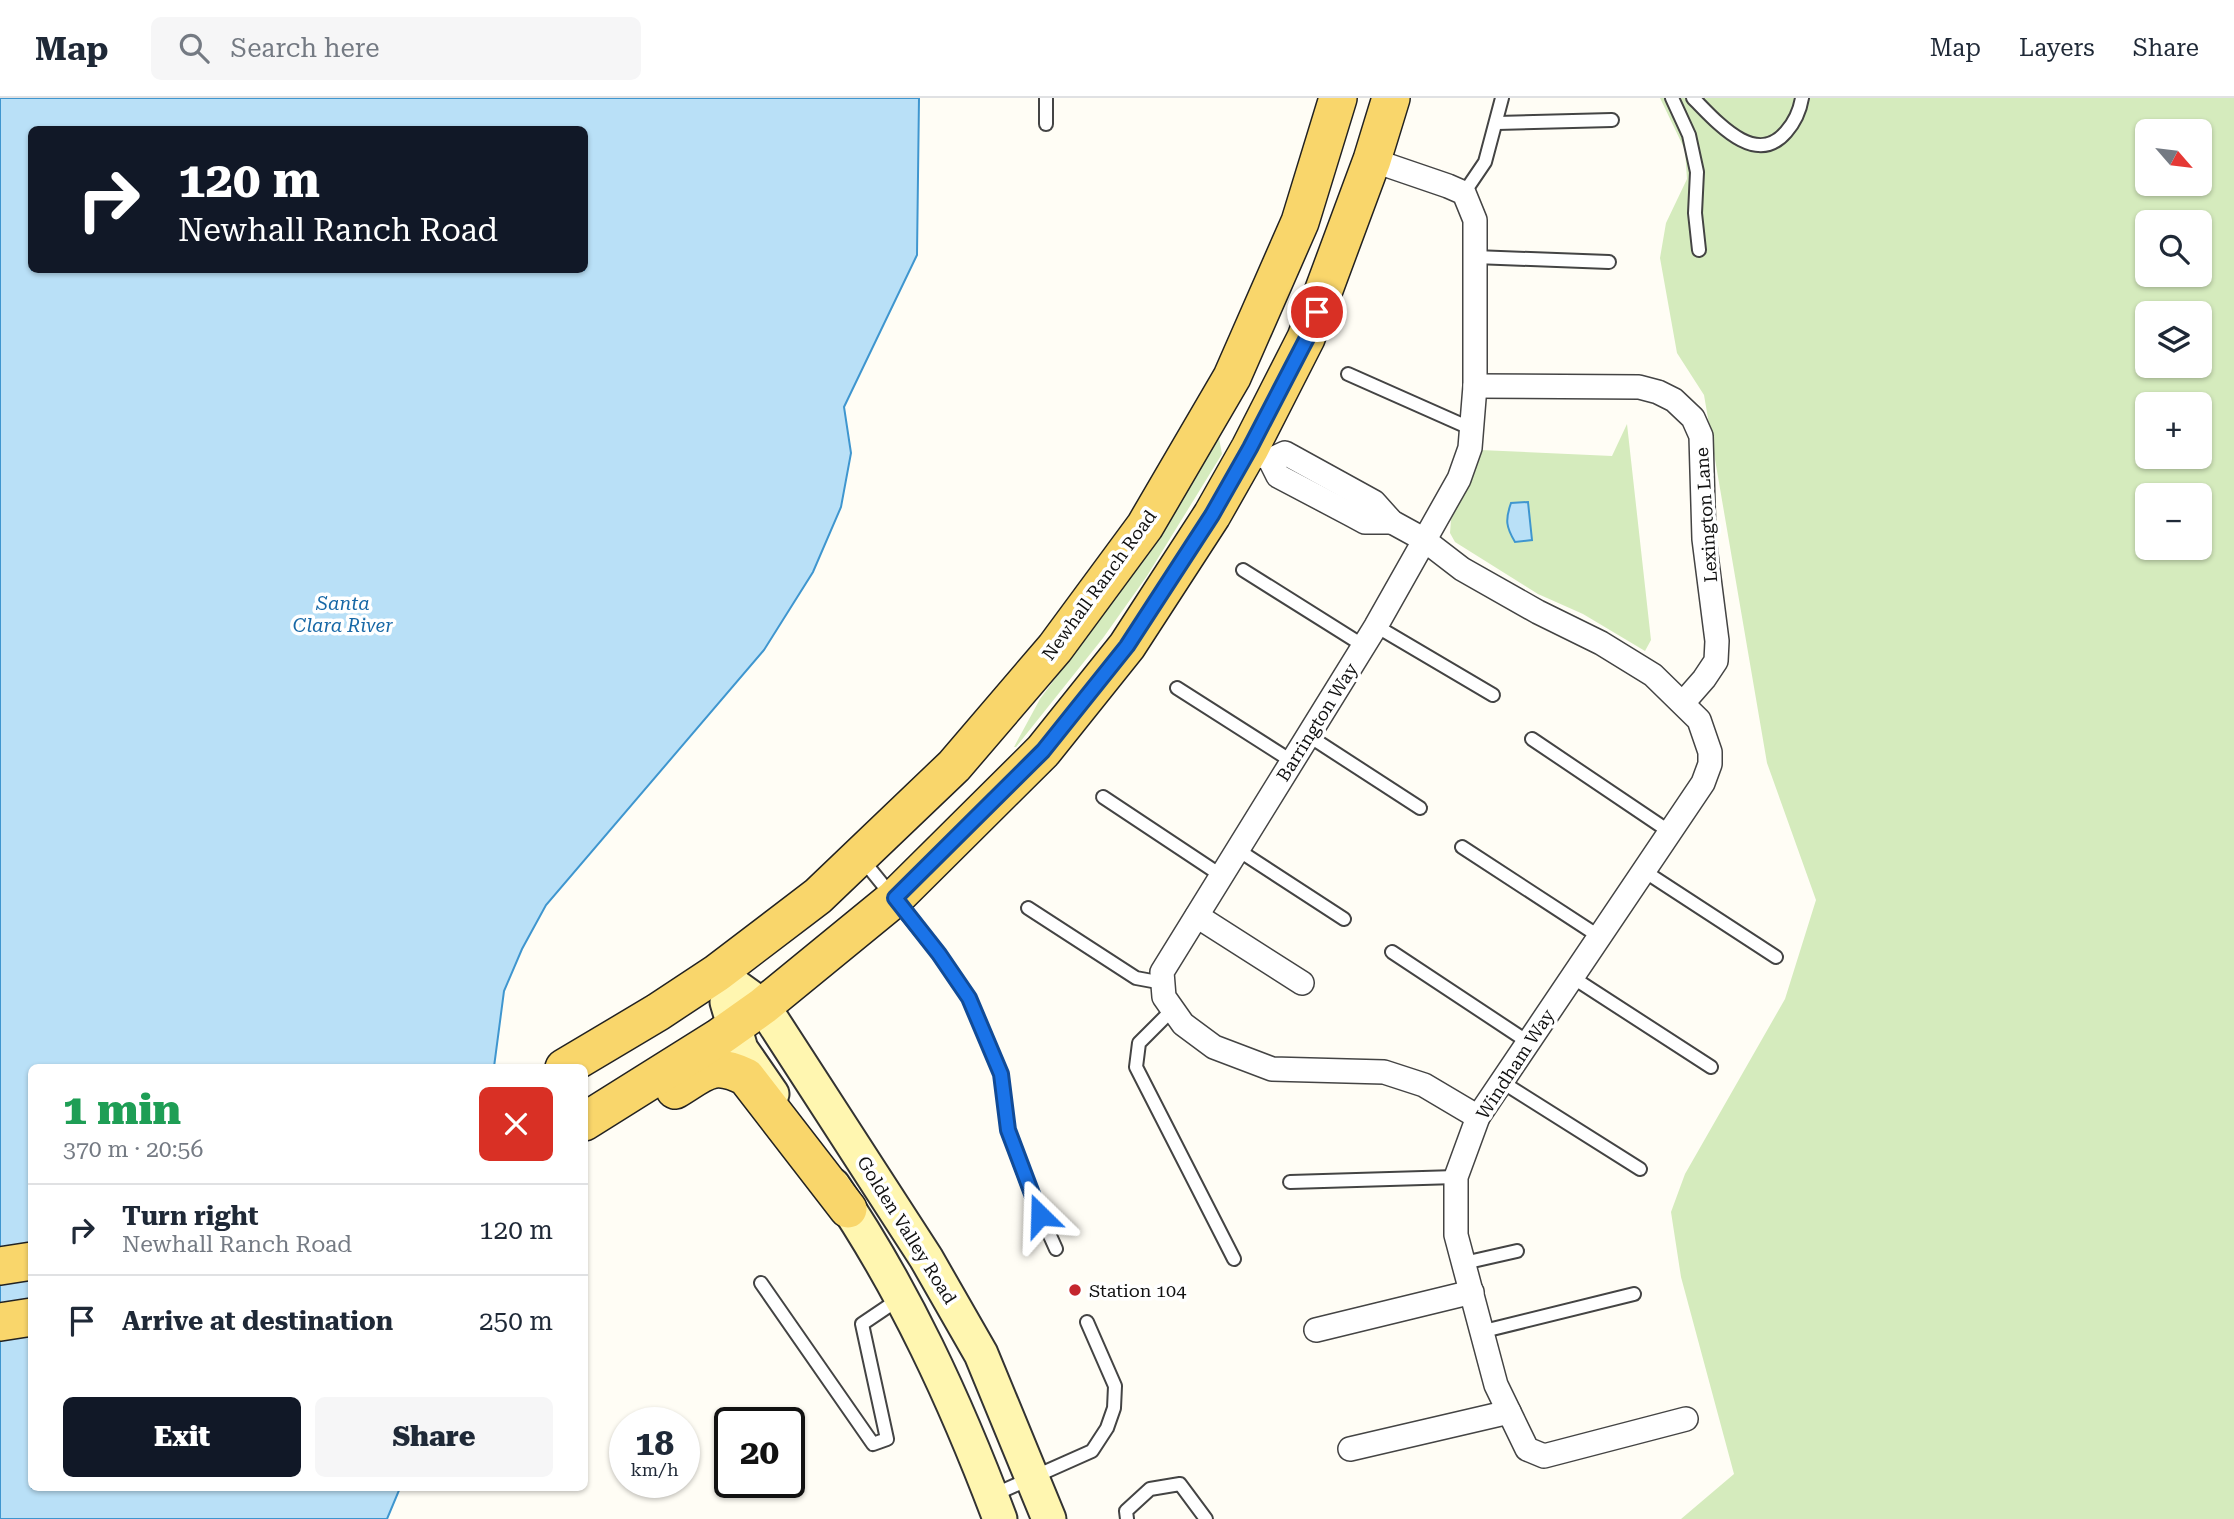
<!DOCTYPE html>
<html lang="en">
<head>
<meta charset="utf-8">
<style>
  :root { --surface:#fff; --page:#f6f6f7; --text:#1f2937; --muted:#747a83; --line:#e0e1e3; --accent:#111827 }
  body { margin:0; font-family:"Roboto Serif",serif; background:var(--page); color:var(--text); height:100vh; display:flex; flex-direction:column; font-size:26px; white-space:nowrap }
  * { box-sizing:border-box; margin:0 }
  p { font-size:23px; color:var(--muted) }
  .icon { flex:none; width:38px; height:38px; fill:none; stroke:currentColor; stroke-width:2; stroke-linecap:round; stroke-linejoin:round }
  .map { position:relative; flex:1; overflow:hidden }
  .sheet { position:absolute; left:28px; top:966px; width:560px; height:427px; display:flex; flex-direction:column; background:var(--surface); border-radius:10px; box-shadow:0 2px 5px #0004 }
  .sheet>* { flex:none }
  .banner { position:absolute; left:28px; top:28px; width:560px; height:147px; border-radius:10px; box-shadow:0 2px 5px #0004; background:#111827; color:#fff; overflow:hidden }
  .needle { width:46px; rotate:118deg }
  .tools { position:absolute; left:2135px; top:21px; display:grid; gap:14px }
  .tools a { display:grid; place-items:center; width:77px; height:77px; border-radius:10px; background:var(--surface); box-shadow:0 2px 5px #0004; font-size:35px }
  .speed { position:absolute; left:609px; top:1309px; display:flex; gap:14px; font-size:35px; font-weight:700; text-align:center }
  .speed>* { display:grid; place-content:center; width:91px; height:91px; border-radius:50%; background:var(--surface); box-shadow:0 2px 5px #0004; line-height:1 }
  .speed small { font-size:18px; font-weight:400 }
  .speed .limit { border:4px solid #111; border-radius:10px; background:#fff; color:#111 }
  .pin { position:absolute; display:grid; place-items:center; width:60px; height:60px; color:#fff; margin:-30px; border:4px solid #fff; border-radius:50%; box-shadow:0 2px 7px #0007 }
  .me { position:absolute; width:77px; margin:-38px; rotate:338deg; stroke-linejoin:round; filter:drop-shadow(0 0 5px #0008) }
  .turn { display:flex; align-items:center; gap:24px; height:147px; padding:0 35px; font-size:32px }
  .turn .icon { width:91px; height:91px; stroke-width:2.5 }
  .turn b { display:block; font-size:49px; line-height:60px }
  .round { display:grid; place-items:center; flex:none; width:74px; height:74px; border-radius:10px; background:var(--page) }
  .summary { display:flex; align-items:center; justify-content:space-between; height:119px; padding:0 35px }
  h1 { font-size:42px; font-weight:800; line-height:52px; color:#1e9e55 }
  .action { display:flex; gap:14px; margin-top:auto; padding:14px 35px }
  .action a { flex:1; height:80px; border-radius:10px; background:var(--accent); color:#fff; font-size:28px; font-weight:800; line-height:80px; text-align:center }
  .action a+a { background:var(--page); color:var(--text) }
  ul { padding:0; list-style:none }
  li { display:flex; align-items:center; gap:21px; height:91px; padding:0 35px; border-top:2px solid var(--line) }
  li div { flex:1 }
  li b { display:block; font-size:26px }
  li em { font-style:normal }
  header { display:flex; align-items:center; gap:42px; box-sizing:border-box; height:98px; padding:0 35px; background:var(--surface); border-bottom:2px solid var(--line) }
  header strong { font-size:33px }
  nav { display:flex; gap:38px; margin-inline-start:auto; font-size:24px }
  .search { width:490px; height:63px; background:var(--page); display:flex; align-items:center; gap:18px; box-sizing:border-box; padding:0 24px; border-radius:10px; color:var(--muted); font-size:26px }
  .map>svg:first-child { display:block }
  .green { fill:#d5ebbd; fill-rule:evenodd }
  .water { fill:#b9e0f7; stroke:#3f96cf; stroke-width:2; fill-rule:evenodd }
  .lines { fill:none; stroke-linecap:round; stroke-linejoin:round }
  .service-casing { stroke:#444; stroke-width:16 }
  .minor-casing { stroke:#444; stroke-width:26 }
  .secondary-casing { stroke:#333; stroke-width:37 }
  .primary-casing { stroke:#222; stroke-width:40 }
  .service { stroke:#fff; stroke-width:12 }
  .minor { stroke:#fff; stroke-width:23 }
  .secondary { stroke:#fff6b0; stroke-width:33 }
  .primary { stroke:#f9d66b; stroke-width:37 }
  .route-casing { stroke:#114b97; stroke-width:18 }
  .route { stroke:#1a73e8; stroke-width:12 }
  .poi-dot { fill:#c4262e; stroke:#fff; stroke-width:2.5 }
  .labels { text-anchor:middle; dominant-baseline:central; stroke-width:7; stroke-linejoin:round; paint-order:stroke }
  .street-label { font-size:18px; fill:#111; stroke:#fff }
  .poi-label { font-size:18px; fill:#111; stroke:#fff; text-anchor:start }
  .water-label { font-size:19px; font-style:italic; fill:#1768a6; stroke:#fff }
</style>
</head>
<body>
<header>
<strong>Map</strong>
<div class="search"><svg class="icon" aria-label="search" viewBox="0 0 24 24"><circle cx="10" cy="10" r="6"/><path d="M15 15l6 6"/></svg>Search here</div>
<nav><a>Map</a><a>Layers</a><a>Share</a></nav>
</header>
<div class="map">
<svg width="2234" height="1421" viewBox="0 0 2234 1421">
  <rect width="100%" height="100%" fill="#fffdf5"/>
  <g class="green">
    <path d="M1660,0H2234V1421H1681L1734,1376L1681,1179L1671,1114L1685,1076L1785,901L1816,802L1767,665L1704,297L1677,255L1660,160L1666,125L1687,81L1685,52ZM2147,33H2200V86H2147ZM2147,124H2200V177H2147ZM2147,215H2200V268H2147ZM2147,306H2200V359H2147ZM2147,397H2200V450H2147Z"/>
    <polygon points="1627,326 1651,542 1645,553 1583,516 1538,496 1455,444 1450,435 1451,422 1475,371 1480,352 1612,358"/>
    <polygon points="1218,335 1222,356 1147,478 1103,540 1016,649 1014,649 1040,601 1136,471"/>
  </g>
  <g class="water">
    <path d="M0,0H919L917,157L844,309L851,355L841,409L813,474L764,552L546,807L522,851L504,893L494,969L32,970V1390H400L387,1421H0ZM32,32H584V172H32Z"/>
    <path d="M1528,404L1532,442L1515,444C1506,429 1505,422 1511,405Z"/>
  </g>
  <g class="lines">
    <defs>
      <g id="service">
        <polyline points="1672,0 1689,37 1697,74 1695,115 1699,152"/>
        <path d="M1693,0C1716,23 1755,70 1786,34C1794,25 1800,12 1802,0"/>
        <polyline points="1497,25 1612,22"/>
        <polyline points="1046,26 1046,0"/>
        <polyline points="1464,95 1485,64 1502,0"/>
        <polyline points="1475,159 1609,164"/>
        <polyline points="1348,276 1472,331"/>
        <polyline points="1243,472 1364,548"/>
        <polyline points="1376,528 1493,597"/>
        <polyline points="1177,590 1293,664"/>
        <polyline points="1309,638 1420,710"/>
        <polyline points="1532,641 1670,734"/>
        <polyline points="1103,699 1222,778"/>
        <polyline points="1462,749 1600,839"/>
        <polyline points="1238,752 1344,821"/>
        <polyline points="862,761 939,856 969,900 1001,976 1008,1032 1033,1100 1056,1151"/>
        <polyline points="1644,773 1776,859"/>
        <polyline points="1028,810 1136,880 1163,885"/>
        <polyline points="1392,854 1528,944"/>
        <polyline points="1572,879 1711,969"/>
        <polyline points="1173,911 1139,945 1136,969 1234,1161"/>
        <polyline points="1502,984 1640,1071"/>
        <polyline points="1290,1084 1456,1079"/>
        <polyline points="1464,1165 1517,1153"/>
        <polyline points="761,1185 873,1346 887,1341 862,1226 899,1201"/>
        <polyline points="1484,1233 1634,1196"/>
        <polyline points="991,1398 1092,1353 1107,1330 1114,1310 1115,1288 1087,1224"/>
        <polyline points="1127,1421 1126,1413 1150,1391 1180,1386 1206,1421"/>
      </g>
      <g id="minor">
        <polyline points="1372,62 1448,88 1464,95 1475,122 1475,288 1470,350 1459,381 1376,528 1162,874 1164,899 1183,926 1214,949 1272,971 1384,974 1424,987 1478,1019"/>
        <polyline points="1475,288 1639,289 1658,294 1674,302 1693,320 1701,338 1704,441 1717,543 1716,563 1704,581 1683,605"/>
        <polyline points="1258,355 1270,362 1278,378 1352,417 1365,424 1392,424"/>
        <polyline points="1270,362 1285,355 1374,404 1392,424 1423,441 1462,471 1538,514 1601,545 1653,577 1699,622 1710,654 1710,666 1703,685 1478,1019 1456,1079 1456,1137 1496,1287 1527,1351 1544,1358 1686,1321"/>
        <polyline points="1197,818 1302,885"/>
        <polyline points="1316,1232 1472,1194"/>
        <polyline points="1350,1351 1509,1314"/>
      </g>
      <g id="secondary">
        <polyline points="717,875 763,908 926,1160 981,1256 1049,1421"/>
        <polyline points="727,904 741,951 772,996"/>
        <path d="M833,1087C904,1191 956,1304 1000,1421"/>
      </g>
      <g id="primary">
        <polyline points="564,970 658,914 717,875 818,798 954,668 1055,550 1145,428 1232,279 1300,124 1338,0"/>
        <path d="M675,992C705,974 712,962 746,979L848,1111"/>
        <polyline points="584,1024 718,940 763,908 895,800 1043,653 1127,548 1212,417 1250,350 1306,240 1372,62 1391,0"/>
        <polyline points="0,1168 32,1163"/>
        <polyline points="0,1224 32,1219"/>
      </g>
    </defs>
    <use href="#service" class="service-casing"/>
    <use href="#minor" class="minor-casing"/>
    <use href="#secondary" class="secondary-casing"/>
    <use href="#primary" class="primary-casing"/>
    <use href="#service" class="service"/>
    <use href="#minor" class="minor"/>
    <use href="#secondary" class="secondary"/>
    <use href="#primary" class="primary"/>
  </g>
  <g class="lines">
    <defs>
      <polyline id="route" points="1040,1117 1008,1032 1001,976 969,900 939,856 895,800 1043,653 1127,548 1212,417 1250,350 1307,240 1317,214"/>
    </defs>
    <use href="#route" class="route-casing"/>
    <use href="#route" class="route"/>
  </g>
  <circle class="poi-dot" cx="1075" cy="1192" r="7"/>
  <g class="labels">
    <g class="street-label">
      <text transform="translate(1706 417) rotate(-94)">Lexington Lane</text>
      <text transform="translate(1099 487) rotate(-54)">Newhall Ranch Road</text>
      <text transform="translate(1317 624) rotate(-58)">Barrington Way</text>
      <text transform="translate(1515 966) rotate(-57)">Windham Way</text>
      <text transform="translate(907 1132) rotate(58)">Golden Valley Road</text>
    </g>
    <g class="poi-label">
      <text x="1089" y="1192">Station 104</text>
    </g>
    <g class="water-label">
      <text x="343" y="505">Santa<tspan x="343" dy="22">Clara River</tspan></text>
    </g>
  </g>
</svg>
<div class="tools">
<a><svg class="needle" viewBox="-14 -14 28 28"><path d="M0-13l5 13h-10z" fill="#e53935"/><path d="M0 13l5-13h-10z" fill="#747a83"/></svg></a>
<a><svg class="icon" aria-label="search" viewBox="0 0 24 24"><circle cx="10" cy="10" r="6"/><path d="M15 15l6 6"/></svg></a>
<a><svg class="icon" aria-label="layers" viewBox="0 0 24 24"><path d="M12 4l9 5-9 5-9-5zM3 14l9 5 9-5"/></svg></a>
<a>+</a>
<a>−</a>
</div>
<div class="speed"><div>18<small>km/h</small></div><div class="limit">20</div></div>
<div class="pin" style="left:1317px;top:214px;background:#d93025"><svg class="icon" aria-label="arrive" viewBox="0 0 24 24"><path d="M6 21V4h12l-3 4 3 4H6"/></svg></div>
<svg class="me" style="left:1040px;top:1117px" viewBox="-20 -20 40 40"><path d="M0-17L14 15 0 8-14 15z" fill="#1a73e8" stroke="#fff" stroke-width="4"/></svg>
<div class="banner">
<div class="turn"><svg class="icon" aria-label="right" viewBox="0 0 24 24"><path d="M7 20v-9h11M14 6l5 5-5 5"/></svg><div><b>120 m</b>Newhall Ranch Road</div></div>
</div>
<section class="sheet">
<div class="summary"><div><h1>1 min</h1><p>370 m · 20:56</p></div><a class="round" style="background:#d93025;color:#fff"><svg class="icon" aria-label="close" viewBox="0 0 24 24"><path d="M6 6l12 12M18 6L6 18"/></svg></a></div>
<ul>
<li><svg class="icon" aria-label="right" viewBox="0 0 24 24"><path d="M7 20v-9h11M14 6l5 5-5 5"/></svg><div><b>Turn right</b><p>Newhall Ranch Road</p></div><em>120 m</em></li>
<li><svg class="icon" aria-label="arrive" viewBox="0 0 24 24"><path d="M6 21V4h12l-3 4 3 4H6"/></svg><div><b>Arrive at destination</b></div><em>250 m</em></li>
</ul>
<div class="action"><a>Exit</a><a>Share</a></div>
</section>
</div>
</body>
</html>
